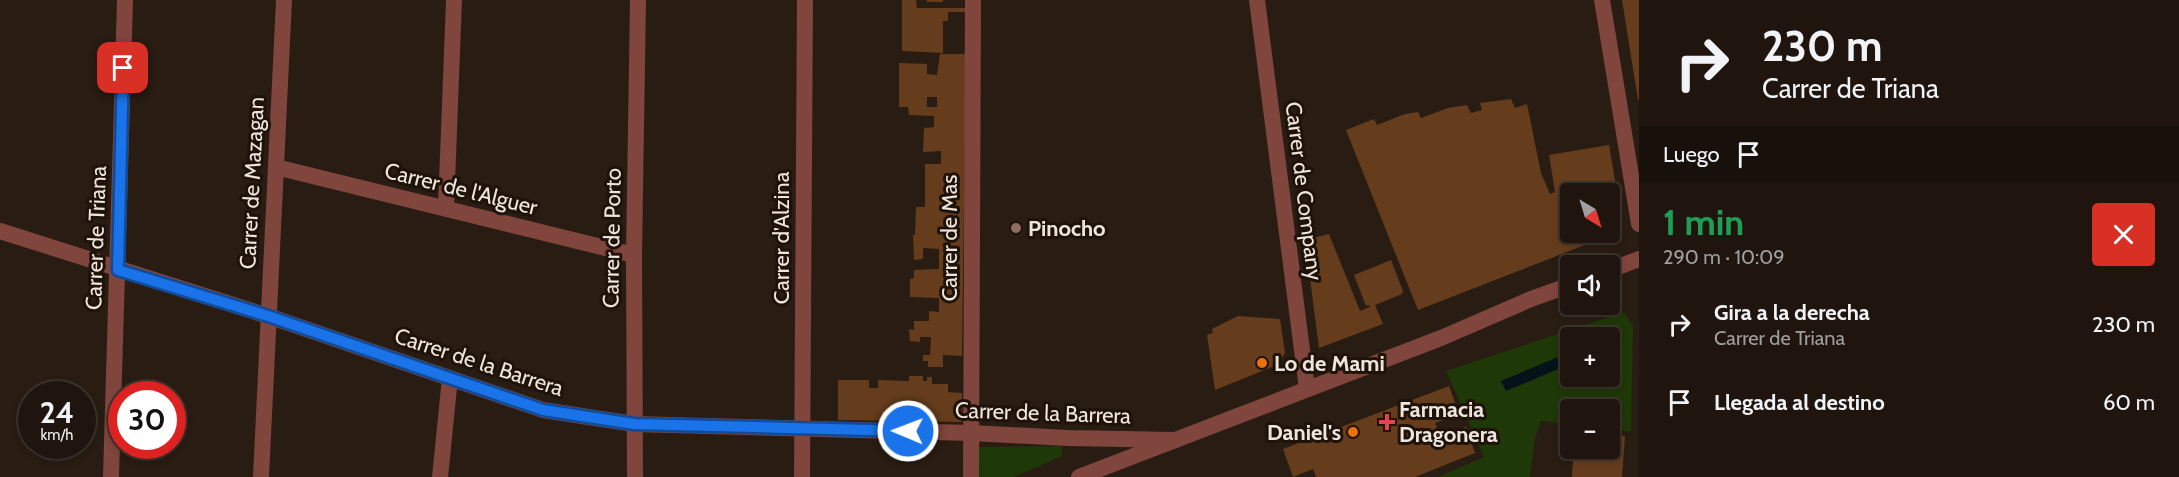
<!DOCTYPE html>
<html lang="es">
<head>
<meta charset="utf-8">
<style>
  :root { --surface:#1f150e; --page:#2c221c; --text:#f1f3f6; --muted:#a19f9e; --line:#3c342e }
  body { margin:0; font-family:Cabin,sans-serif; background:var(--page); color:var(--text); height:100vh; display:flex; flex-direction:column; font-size:22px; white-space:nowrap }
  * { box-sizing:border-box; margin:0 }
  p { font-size:20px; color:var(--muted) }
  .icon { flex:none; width:33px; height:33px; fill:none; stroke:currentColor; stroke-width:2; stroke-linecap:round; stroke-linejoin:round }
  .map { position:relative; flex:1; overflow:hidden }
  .side { display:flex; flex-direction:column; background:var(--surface); width:540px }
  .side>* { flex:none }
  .hud { background:#1f150e; color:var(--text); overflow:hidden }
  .needle { width:39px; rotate:142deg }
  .controls { position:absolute; left:1560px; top:183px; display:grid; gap:12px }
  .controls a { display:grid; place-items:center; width:60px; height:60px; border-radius:6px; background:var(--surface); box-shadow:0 3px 9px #0003,0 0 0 2px var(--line); font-size:30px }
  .speed { position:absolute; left:18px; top:381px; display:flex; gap:12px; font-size:30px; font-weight:700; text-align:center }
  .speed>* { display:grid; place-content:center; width:78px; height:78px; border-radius:50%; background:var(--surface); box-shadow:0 3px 9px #0003,0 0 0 2px var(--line); line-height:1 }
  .speed small { font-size:15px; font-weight:400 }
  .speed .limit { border:9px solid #d22; background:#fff; color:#111 }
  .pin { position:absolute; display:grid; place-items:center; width:51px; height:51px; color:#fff; margin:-26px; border-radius:12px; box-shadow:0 3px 9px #0006 }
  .me { position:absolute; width:66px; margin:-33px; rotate:271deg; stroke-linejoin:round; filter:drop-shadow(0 0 4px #0008) }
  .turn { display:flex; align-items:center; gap:21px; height:126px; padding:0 24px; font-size:27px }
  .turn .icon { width:78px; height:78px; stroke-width:2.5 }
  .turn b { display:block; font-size:42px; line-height:51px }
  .then { display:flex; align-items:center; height:57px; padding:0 24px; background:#0003; gap:12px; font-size:22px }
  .round { display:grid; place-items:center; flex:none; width:63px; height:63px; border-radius:6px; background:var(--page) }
  .head { display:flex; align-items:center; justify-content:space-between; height:102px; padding:0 24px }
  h1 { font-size:36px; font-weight:800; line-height:45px; color:#1e9e55 }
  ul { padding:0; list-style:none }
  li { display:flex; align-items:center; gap:18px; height:78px; padding:0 24px }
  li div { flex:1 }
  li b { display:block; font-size:22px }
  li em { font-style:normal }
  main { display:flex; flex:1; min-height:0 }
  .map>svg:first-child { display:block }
  .green { fill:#1f3807; fill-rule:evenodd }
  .water { fill:#051219 }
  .building { fill:#663d1c; fill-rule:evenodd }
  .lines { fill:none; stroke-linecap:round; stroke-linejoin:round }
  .minor { stroke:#80453c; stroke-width:16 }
  .tertiary { stroke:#80453c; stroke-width:16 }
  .route-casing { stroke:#114b97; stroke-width:15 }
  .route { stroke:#1a73e8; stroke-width:10 }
  .education-dot { fill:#8d6e63; stroke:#1f1309; stroke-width:2 }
  .food-dot { fill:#e8710a; stroke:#1f1309; stroke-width:2 }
  .health-dot { fill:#e0444e; stroke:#1f1309; stroke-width:2 }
  .labels { text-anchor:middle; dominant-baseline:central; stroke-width:6; stroke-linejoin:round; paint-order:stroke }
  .street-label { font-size:22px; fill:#efe5df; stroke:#1f1309 }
  .poi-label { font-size:22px; font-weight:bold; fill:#efe5df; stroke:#1f1309; text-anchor:start }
</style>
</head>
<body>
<main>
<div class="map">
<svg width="1639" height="477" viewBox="0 0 1639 477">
  <rect width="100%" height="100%" fill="#291c12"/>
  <g class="green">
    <path d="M1624,312L1633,326L1631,432L1610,429V410H1570V424L1541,421L1535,438L1530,477H1438L1484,457L1446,371ZM1570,338H1610V376H1570Z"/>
    <polygon points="1062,446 1062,456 1014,477 976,477 976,447"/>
  </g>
  <polygon class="water" points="1570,352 1570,364 1506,391 1501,381"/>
  <g class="building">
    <polygon points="902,0 916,0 917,8 965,8 965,12 948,12 948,21 943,21 943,53 902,51"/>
    <rect x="927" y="0" width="16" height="2"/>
    <polygon points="1622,0 1639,0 1639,100 1638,100"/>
    <path d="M940,54H966L962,356L943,355V367H928V361H923V355H930L931,337H920V342L910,341L909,329L914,330V321H929V311L939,312V298L910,297V279L914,278V270L939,269V249L923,248V259L914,260L913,235H915L916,207H925V164H941V151L923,152L924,128L934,127V116L909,115L908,107H899V63L927,64V74L937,75ZM927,97H937V107H927Z"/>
    <path d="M1511,99L1515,108L1527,104L1541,173L1550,194L1555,192L1549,155L1609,145L1622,221L1613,234L1418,310L1346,130L1374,119L1377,125L1405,114L1418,112L1421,118L1448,108L1467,105L1471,113L1482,110L1480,103ZM1570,194H1610V232H1570Z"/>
    <polygon points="1329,234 1360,311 1370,307 1369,305 1366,306 1354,275 1391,260 1403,291 1402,294 1375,305 1383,324 1319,348 1305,240"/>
    <polygon points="1238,316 1280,319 1285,353 1277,365 1215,390 1207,335 1213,333 1212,329"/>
    <polygon points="909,376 923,376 923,381 927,381 927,377 932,377 932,384 948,384 948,392 962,393 962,422 838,420 838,380 869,380 869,388 878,388 878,380 909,381"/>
    <polygon points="1449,386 1459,414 1435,423 1441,437 1466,427 1475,453 1415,477 1316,477 1313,469 1293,477 1283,449"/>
    <polygon points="1610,430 1622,432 1621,436 1625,436 1622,477 1572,477 1573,458 1560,457 1561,442 1570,443 1570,448 1610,448"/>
  </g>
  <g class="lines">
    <g class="minor">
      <polyline points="1257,0 1307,389"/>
      <polyline points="1602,0 1639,224"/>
      <polyline points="276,167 634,255"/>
      <polyline points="446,208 454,0"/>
      <polyline points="0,231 268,316 543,410 634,424 971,433 1068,438 1175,440"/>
      <polyline points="111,477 125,0"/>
      <polyline points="261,477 284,0"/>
      <polyline points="440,477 450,378"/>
      <polyline points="635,477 634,255 638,0"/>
      <polyline points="802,477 805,0"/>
      <polyline points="971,477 973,0"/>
    </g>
    <g class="tertiary">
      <polyline points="1610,270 1639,259"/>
      <polyline points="1079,477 1441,338 1531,299 1570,285"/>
    </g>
  </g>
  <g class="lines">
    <defs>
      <polyline id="route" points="123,68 118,270 268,316 543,410 634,424 908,431"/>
    </defs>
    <use href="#route" class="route-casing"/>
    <use href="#route" class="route"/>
  </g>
  <circle class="education-dot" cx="1016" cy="228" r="6"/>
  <g class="food-dot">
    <circle cx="1262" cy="363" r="6"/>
    <circle cx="1353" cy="432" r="6"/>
  </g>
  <path class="health-dot" d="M1384 413h6v6h6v6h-6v6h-6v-6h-6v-6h6z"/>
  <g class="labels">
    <g class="street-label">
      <text transform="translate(252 183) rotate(-87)">Carrer de Mazagan</text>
      <text transform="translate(461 189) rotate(14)">Carrer de l'Alguer</text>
      <text transform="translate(1304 191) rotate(83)">Carrer de Company</text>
      <text transform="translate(96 238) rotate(-88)">Carrer de Triana</text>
      <text transform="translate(612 238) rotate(-89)">Carrer de Porto</text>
      <text transform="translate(781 238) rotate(-90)">Carrer d'Alzina</text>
      <text transform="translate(949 238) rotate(-90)">Carrer de Mas</text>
      <text transform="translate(479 362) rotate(18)">Carrer de la Barrera</text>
      <text transform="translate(1043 413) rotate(2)">Carrer de la Barrera</text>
    </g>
    <g class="poi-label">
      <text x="1028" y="228">Pinocho</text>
      <text x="1274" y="363">Lo de Mami</text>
      <text x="1399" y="409">Farmacia<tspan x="1399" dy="25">Dragonera</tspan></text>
      <text x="1341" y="432" text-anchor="end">Daniel's</text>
    </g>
  </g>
</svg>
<div class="controls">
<a><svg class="needle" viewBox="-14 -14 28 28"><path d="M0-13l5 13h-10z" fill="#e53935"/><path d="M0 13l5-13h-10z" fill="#a19f9e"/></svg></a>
<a><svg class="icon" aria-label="sound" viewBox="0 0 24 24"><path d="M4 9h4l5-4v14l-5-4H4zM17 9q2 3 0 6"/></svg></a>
<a>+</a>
<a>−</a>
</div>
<div class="speed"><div>24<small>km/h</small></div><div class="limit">30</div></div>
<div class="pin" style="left:123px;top:68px;background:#d93025"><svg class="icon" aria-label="arrive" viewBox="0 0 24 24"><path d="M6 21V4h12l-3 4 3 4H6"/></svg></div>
<svg class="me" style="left:908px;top:431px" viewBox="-20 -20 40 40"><circle r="17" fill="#1a73e8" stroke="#fff" stroke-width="3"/><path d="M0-11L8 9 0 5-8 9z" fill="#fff"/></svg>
</div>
<section class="side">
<div class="hud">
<div class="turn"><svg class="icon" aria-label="right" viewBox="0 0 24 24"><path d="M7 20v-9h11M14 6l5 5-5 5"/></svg><div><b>230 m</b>Carrer de Triana</div></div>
<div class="then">Luego<svg class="icon" aria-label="arrive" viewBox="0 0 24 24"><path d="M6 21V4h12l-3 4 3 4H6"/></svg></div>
</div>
<div class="head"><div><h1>1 min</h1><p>290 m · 10:09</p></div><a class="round" style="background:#d93025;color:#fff"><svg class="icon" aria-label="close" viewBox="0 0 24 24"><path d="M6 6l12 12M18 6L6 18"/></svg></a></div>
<ul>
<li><svg class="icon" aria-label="right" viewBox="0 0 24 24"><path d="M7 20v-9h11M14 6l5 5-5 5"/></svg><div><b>Gira a la derecha</b><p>Carrer de Triana</p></div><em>230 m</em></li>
<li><svg class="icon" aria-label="arrive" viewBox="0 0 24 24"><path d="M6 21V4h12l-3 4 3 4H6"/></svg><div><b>Llegada al destino</b></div><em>60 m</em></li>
</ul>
</section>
</main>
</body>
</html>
